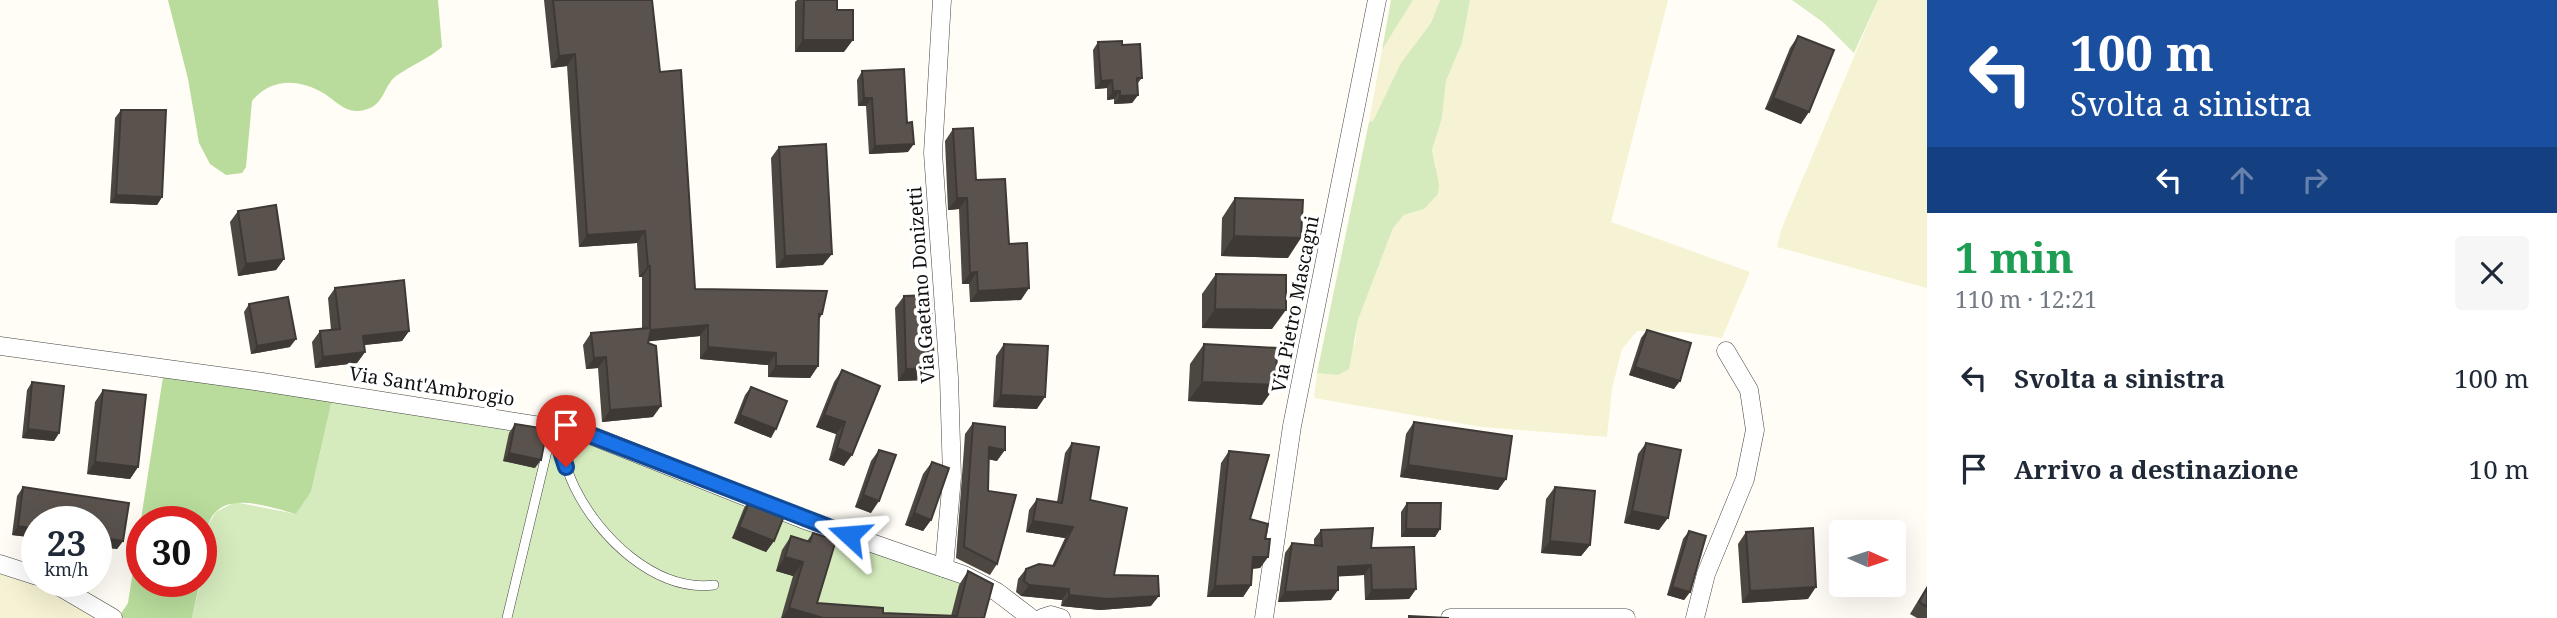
<!DOCTYPE html>
<html lang="it">
<head>
<meta charset="utf-8">
<style>
  :root { --surface:#fff; --page:#f6f6f7; --text:#1f2937; --muted:#747a83 }
  body { margin:0; font-family:"Noto Serif",serif; background:var(--page); color:var(--text); height:100vh; display:flex; flex-direction:column; font-size:26px; white-space:nowrap }
  * { box-sizing:border-box; margin:0 }
  p { font-size:23px; color:var(--muted) }
  .icon { flex:none; width:38px; height:38px; fill:none; stroke:currentColor; stroke-width:2; stroke-linecap:round; stroke-linejoin:round }
  .map { position:relative; flex:1; overflow:hidden }
  .sheet { display:flex; flex-direction:column; background:var(--surface); width:630px }
  .sheet>* { flex:none }
  .top-card { background:#1a4fa0; color:#fff; overflow:hidden }
  .needle { width:46px; rotate:93deg }
  .fabs { position:absolute; left:1829px; top:520px; display:grid; gap:14px }
  .fabs a { display:grid; place-items:center; width:77px; height:77px; border-radius:7px; background:var(--surface); box-shadow:0 7px 28px #0002; font-size:35px }
  .speed { position:absolute; left:21px; top:506px; display:flex; gap:14px; font-size:35px; font-weight:700; text-align:center }
  .speed>* { display:grid; place-content:center; width:91px; height:91px; border-radius:50%; background:var(--surface); box-shadow:0 7px 28px #0002; line-height:1 }
  .speed small { font-size:18px; font-weight:400 }
  .speed .limit { border:10px solid #d22; background:#fff; color:#111 }
  .pin { position:absolute; display:grid; place-items:center; width:60px; height:60px; color:#fff; margin:-72px -30px; border-radius:50% 50% 50% 0; rotate:-45deg; box-shadow:0 0 7px #0007 }
  .pin .icon { rotate:45deg }
  .me { position:absolute; width:77px; margin:-38px; rotate:289deg; stroke-linejoin:round; filter:drop-shadow(0 0 5px #0008) }
  .turn { display:flex; align-items:center; gap:24px; height:147px; padding:0 28px; font-size:32px }
  .turn .icon { width:91px; height:91px; stroke-width:2.5 }
  .turn b { display:block; font-size:49px; line-height:60px }
  .lanes { display:flex; align-items:center; height:66px; padding:0 28px; background:#0003; justify-content:center; gap:35px; direction:ltr }
  .lanes .off { opacity:.35 }
  .round { display:grid; place-items:center; flex:none; width:74px; height:74px; border-radius:7px; background:var(--page) }
  .summary { display:flex; align-items:center; justify-content:space-between; height:119px; padding:0 28px }
  h1 { font-size:42px; font-weight:700; line-height:52px; color:#1e9e55 }
  ul { padding:0; list-style:none }
  li { display:flex; align-items:center; gap:21px; height:91px; padding:0 28px }
  li div { flex:1 }
  li b { display:block; font-size:26px }
  li em { font-style:normal }
  main { display:flex; flex:1; min-height:0 }
  .map>svg:first-child { display:block }
  .farmland { fill:#f6f3d4 }
  .green { fill:#d5ebbd }
  .forest { fill:#b9dc9c }
  .lines { fill:none; stroke-linecap:round; stroke-linejoin:round }
  .service-casing { stroke:#444; stroke-width:10 }
  .minor-casing { stroke:#444; stroke-width:19 }
  .service { stroke:#fff; stroke-width:9 }
  .minor { stroke:#fff; stroke-width:18 }
  .wall { fill:#4d4742 }
  .shaded-wall { fill:#3f3936 }
  .building { fill:#5a524d; stroke:#3f3936; stroke-width:2 }
  .route-casing { stroke:#114b97; stroke-width:18 }
  .route { stroke:#1a73e8; stroke-width:12 }
  .labels { text-anchor:middle; dominant-baseline:central; stroke-width:7; stroke-linejoin:round; paint-order:stroke }
  .street-label { font-size:19px; fill:#111; stroke:#fff }
</style>
</head>
<body>
<main>
<div class="map">
<svg width="1927" height="618" viewBox="0 0 1927 618">
  <rect width="100%" height="100%" fill="#fffdf5"/>
  <g class="farmland">
    <polygon points="1413,0 1440,0 1431,23 1401,64 1373,121 1369,122 1382,50"/>
    <polygon points="1470,0 1668,0 1611,222 1750,272 1722,338 1683,332 1637,331 1622,349 1612,389 1607,437 1482,427 1314,398 1317,373 1338,375 1355,343 1358,320 1393,228 1404,215 1424,209 1436,166 1432,150 1442,118 1446,81 1462,43"/>
    <polygon points="1878,0 1927,0 1927,288 1777,247 1781,230"/>
    <polygon points="0,564 50,581 113,618 0,618"/>
  </g>
  <g class="green">
    <polygon points="1391,0 1413,0 1382,50"/>
    <polygon points="1440,0 1470,0 1462,43 1446,81 1442,118 1432,150 1439,184 1438,194 1424,209 1404,215 1393,228 1358,320 1349,369 1338,375 1317,373 1369,122 1373,121 1401,63 1431,23"/>
    <polygon points="1792,0 1878,0 1854,53 1824,23"/>
    <polygon points="332,400 571,433 967,581 978,618 192,618 201,581 208,525 216,512 235,502 296,514 311,492"/>
  </g>
  <g class="forest">
    <path d="M168,0H438L442,47C428,59 410,66 396,76C382,87 385,109 358,111C345,112 334,100 325,94C299,78 271,78 252,101L246,167L242,173L226,175L210,164L199,143L188,79Z"/>
    <path d="M163,377L332,400L311,492L296,514C270,507 220,488 208,525C203,540 203,560 201,575V522H142V581H200L192,618H118L128,603Z"/>
  </g>
  <g class="lines">
    <defs>
      <path id="service" d="M507,618L553,426C560,446 565,468 575,488C599,537 655,592 714,585"/>
      <g id="minor">
        <polyline points="942,0 933,153 949,378 952,477 944,568"/>
        <polyline points="0,346 262,382 585,433 802,519 964,575 997,592 1031,618"/>
        <polyline points="0,564 37,576"/>
        <polyline points="50,581 113,618"/>
        <polyline points="1042,618 1051,615 1061,618"/>
        <polyline points="1264,618 1292,426 1377,0"/>
        <polyline points="1450,618 1626,618"/>
        <polyline points="1695,618 1706,574 1745,479 1755,430 1749,390 1726,351"/>
      </g>
    </defs>
    <use href="#service" class="service-casing"/>
    <use href="#minor" class="minor-casing"/>
    <use href="#service" class="service"/>
    <use href="#minor" class="minor"/>
  </g>
  <g class="wall">
    <polygon points="544,0 652,0 660,72 695,289 822,314 819,320 818,366 810,378 768,377 768,365 700,359 700,336 649,341 653,417 602,422 598,368 586,369 583,345 591,333 642,329 642,277 639,277 637,243 579,247 567,66 551,68"/>
    <polygon points="797,0 837,0 837,10 844,52 795,52 795,2"/>
    <polygon points="1798,36 1801,124 1765,109 1790,48"/>
    <polygon points="1098,42 1122,45 1142,78 1137,84 1138,95 1132,103 1114,104 1114,99 1107,100 1107,88 1095,89 1093,50"/>
    <polygon points="862,71 908,152 869,154 866,106 858,106 857,80"/>
    <polygon points="121,110 162,197 157,205 110,203 115,118"/>
    <polygon points="953,129 976,180 1009,244 1021,300 970,302 969,284 962,284 959,209 948,210 945,141"/>
    <polygon points="779,147 823,265 776,268 771,158"/>
    <polygon points="1235,198 1288,258 1221,256 1222,218"/>
    <polygon points="238,211 284,259 276,270 238,276 230,222"/>
    <polygon points="1216,274 1272,329 1202,328 1202,294"/>
    <polygon points="335,288 409,331 402,341 364,345 365,352 357,363 315,368 312,342 320,331 331,330 328,298"/>
    <polygon points="904,296 934,368 926,380 898,381 895,308"/>
    <polygon points="249,304 290,347 251,354 244,312"/>
    <polygon points="1647,330 1674,389 1629,375 1641,338"/>
    <polygon points="1004,344 1037,409 993,407 996,356"/>
    <polygon points="1204,344 1262,405 1188,401 1190,364"/>
    <polygon points="842,370 880,386 844,466 829,460 836,434 816,427 834,382"/>
    <polygon points="32,382 59,433 54,441 22,438 27,390"/>
    <polygon points="751,387 771,438 734,423 745,395"/>
    <polygon points="103,390 138,467 130,479 87,474 95,402"/>
    <polygon points="1414,422 1506,479 1498,490 1400,477 1406,434"/>
    <polygon points="973,423 997,461 989,459 988,491 997,564 990,575 956,558 965,434"/>
    <polygon points="515,424 535,468 503,461 509,433"/>
    <polygon points="1072,443 1114,575 1151,606 1100,610 1061,606 1062,600 1021,596 1016,592 1018,579 1026,569 1052,566 1065,538 1026,532 1029,510 1037,499 1057,502 1065,453"/>
    <polygon points="1646,443 1659,530 1624,523 1638,454"/>
    <polygon points="879,450 871,513 855,507 871,461"/>
    <polygon points="1229,451 1250,519 1265,539 1268,557 1260,568 1252,569 1251,585 1243,597 1207,597 1221,463"/>
    <polygon points="932,462 931,520 923,531 905,525 923,474"/>
    <polygon points="23,487 129,503 123,541 117,549 96,546 96,522 37,522 37,538 12,535 17,496"/>
    <polygon points="1555,487 1590,545 1581,556 1541,553 1546,499"/>
    <polygon points="751,498 774,541 766,552 732,538 744,508"/>
    <polygon points="1407,503 1440,529 1435,537 1401,537 1401,512"/>
    <polygon points="1321,530 1371,548 1416,589 1409,599 1365,600 1364,575 1338,576 1331,600 1278,602 1285,553 1292,543 1314,545 1314,539"/>
    <polygon points="1689,531 1690,592 1684,600 1667,595 1683,539"/>
    <polygon points="1746,532 1808,599 1742,603 1738,544"/>
    <polygon points="813,533 817,603 883,613 951,616 959,585 968,571 984,618 781,618 793,576 776,571 782,550 791,536 807,541"/>
    <polygon points="1927,586 1927,618 1917,618 1910,614"/>
  </g>
  <g class="shaded-wall">
    <polygon points="803,40 853,40 844,52 795,52"/>
    <polygon points="575,54 567,66 551,68 559,56"/>
    <polygon points="1112,80 1107,88 1095,89 1101,81"/>
    <polygon points="1113,91 1120,91 1114,99 1107,100"/>
    <polygon points="1138,95 1132,103 1114,104 1120,96"/>
    <polygon points="864,98 872,98 866,106 858,106"/>
    <polygon points="1773,98 1809,112 1801,124 1765,109"/>
    <polygon points="914,144 908,152 869,154 875,146"/>
    <polygon points="116,195 162,197 157,205 110,203"/>
    <polygon points="957,198 967,198 959,209 948,210"/>
    <polygon points="645,231 637,243 579,247 587,235"/>
    <polygon points="1234,236 1301,238 1288,258 1221,256"/>
    <polygon points="832,254 823,265 776,268 785,256"/>
    <polygon points="284,259 276,270 238,276 246,264"/>
    <polygon points="648,266 650,266 642,277 639,277"/>
    <polygon points="977,272 969,284 962,284 970,273"/>
    <polygon points="1029,288 1021,300 970,302 978,291"/>
    <polygon points="1215,309 1286,310 1272,329 1202,328"/>
    <polygon points="708,325 700,336 643,342 651,330"/>
    <polygon points="409,331 402,341 355,346 363,336"/>
    <polygon points="296,339 290,347 251,354 257,346"/>
    <polygon points="708,347 776,353 768,365 700,359"/>
    <polygon points="365,352 357,363 315,368 323,357"/>
    <polygon points="606,357 598,368 586,369 594,358"/>
    <polygon points="776,366 818,366 810,378 768,377"/>
    <polygon points="1635,367 1680,381 1674,389 1629,375"/>
    <polygon points="934,368 926,380 898,381 906,369"/>
    <polygon points="1202,382 1276,385 1262,405 1188,401"/>
    <polygon points="1001,395 1045,397 1037,409 993,407"/>
    <polygon points="661,406 653,417 602,422 610,410"/>
    <polygon points="740,415 776,429 771,438 734,423"/>
    <polygon points="824,415 845,422 836,434 816,427"/>
    <polygon points="28,429 59,433 54,441 22,438"/>
    <polygon points="989,447 1005,450 997,461 981,458"/>
    <polygon points="837,448 852,455 844,466 829,460"/>
    <polygon points="509,453 541,460 535,468 503,461"/>
    <polygon points="95,462 138,467 130,479 87,474"/>
    <polygon points="1408,465 1506,479 1498,490 1400,477"/>
    <polygon points="863,495 879,501 871,513 855,507"/>
    <polygon points="1632,511 1668,518 1659,530 1624,523"/>
    <polygon points="914,513 931,520 923,531 905,525"/>
    <polygon points="1033,521 1073,527 1065,538 1026,532"/>
    <polygon points="18,526 37,529 37,538 12,535"/>
    <polygon points="739,527 774,541 766,552 732,538"/>
    <polygon points="1406,529 1440,529 1435,537 1401,537"/>
    <polygon points="96,537 123,541 117,549 96,546"/>
    <polygon points="1550,541 1590,545 1581,556 1541,553"/>
    <polygon points="785,557 803,562 793,576 776,571"/>
    <polygon points="1253,557 1268,557 1260,568 1245,569"/>
    <polygon points="1371,565 1364,575 1331,577 1338,567"/>
    <polygon points="1029,585 1069,589 1062,600 1021,596"/>
    <polygon points="1251,585 1243,597 1207,597 1215,586"/>
    <polygon points="1672,587 1690,592 1684,600 1667,595"/>
    <polygon points="1816,587 1808,599 1742,603 1750,591"/>
    <polygon points="1416,589 1409,599 1365,600 1372,590"/>
    <polygon points="1338,590 1331,600 1278,602 1285,592"/>
    <polygon points="1069,595 1159,596 1151,606 1100,610 1061,606"/>
    <polygon points="789,608 823,618 782,618"/>
  </g>
  <g class="building">
    <polygon points="553,0 652,0 660,72 681,70 695,289 827,291 822,314 819,314 818,366 776,366 776,353 708,347 708,325 651,330 648,343 656,346 661,406 610,410 606,357 594,358 591,333 650,328 650,266 648,266 645,231 587,235 575,54 559,56"/>
    <polygon points="804,0 837,0 837,10 853,10 853,40 803,40"/>
    <polygon points="1798,36 1834,50 1809,112 1773,98"/>
    <polygon points="1122,41 1122,45 1140,44 1142,78 1137,78 1138,95 1120,96 1120,91 1113,91 1112,80 1101,81 1098,42"/>
    <polygon points="904,69 907,123 912,122 914,144 875,146 872,98 864,98 862,71"/>
    <polygon points="121,110 166,110 162,197 116,195"/>
    <polygon points="973,128 976,180 1005,179 1009,244 1027,243 1029,288 978,291 977,272 970,273 967,198 957,198 953,129"/>
    <polygon points="826,144 832,254 785,256 779,147"/>
    <polygon points="1235,198 1303,200 1301,238 1234,236"/>
    <polygon points="276,205 284,259 246,264 238,211"/>
    <polygon points="1216,274 1286,275 1286,310 1215,309"/>
    <polygon points="404,280 409,331 363,336 365,352 323,357 320,331 340,329 335,288"/>
    <polygon points="931,295 934,368 906,369 904,296"/>
    <polygon points="288,297 296,339 257,346 249,304"/>
    <polygon points="1647,330 1691,343 1680,381 1635,367"/>
    <polygon points="1004,344 1048,346 1045,397 1001,395"/>
    <polygon points="1204,344 1277,348 1276,385 1202,382"/>
    <polygon points="842,370 880,386 852,455 837,448 845,422 824,415"/>
    <polygon points="32,382 64,386 59,433 28,429"/>
    <polygon points="751,387 787,401 776,429 740,415"/>
    <polygon points="103,390 146,395 138,467 95,462"/>
    <polygon points="1414,422 1512,436 1506,479 1408,465"/>
    <polygon points="973,423 1005,427 1005,450 989,447 988,491 1016,495 997,564 964,547"/>
    <polygon points="515,424 547,429 541,460 509,453"/>
    <polygon points="1072,443 1099,447 1090,500 1127,508 1114,575 1158,576 1159,596 1108,599 1069,595 1069,589 1029,585 1024,581 1026,569 1039,564 1054,566 1073,527 1033,521 1037,499 1062,503"/>
    <polygon points="1646,443 1681,450 1668,518 1632,511"/>
    <polygon points="879,450 896,455 879,501 863,495"/>
    <polygon points="1229,451 1269,455 1250,519 1268,524 1265,539 1270,539 1268,557 1253,557 1251,585 1215,586"/>
    <polygon points="932,462 949,468 931,520 914,513"/>
    <polygon points="23,487 129,503 123,541 96,537 96,522 37,522 37,529 18,526"/>
    <polygon points="1555,487 1595,491 1590,545 1550,541"/>
    <polygon points="751,498 786,511 774,541 739,527"/>
    <polygon points="1407,503 1441,503 1440,529 1406,529"/>
    <polygon points="1373,528 1371,548 1414,547 1416,589 1372,590 1371,565 1338,567 1338,590 1285,592 1292,543 1322,546 1321,530"/>
    <polygon points="1813,528 1816,587 1750,591 1746,532"/>
    <polygon points="1689,531 1706,536 1690,592 1672,587"/>
    <polygon points="813,533 836,540 817,603 883,608 883,613 957,616 968,571 993,584 984,618 823,618 789,608 803,562 785,557 791,536 810,542"/>
    <polygon points="1927,588 1927,607 1919,602"/>
    <polygon points="1409,616 1448,618 1449,618 1409,618"/>
  </g>
  <g class="lines">
    <defs>
      <polyline id="route" points="566,467 553,426 585,433 849,535"/>
    </defs>
    <use href="#route" class="route-casing"/>
    <use href="#route" class="route"/>
  </g>
  <g class="labels">
    <g class="street-label">
      <text transform="translate(921 285) rotate(-94)">Via Gaetano Donizetti</text>
      <text transform="translate(1295 304) rotate(-79)">Via Pietro Mascagni</text>
      <text transform="translate(432 386) rotate(9)">Via Sant'Ambrogio</text>
    </g>
  </g>
</svg>
<div class="fabs">
<a><svg class="needle" viewBox="-14 -14 28 28"><path d="M0-13l5 13h-10z" fill="#e53935"/><path d="M0 13l5-13h-10z" fill="#747a83"/></svg></a>
</div>
<div class="speed"><div>23<small>km/h</small></div><div class="limit">30</div></div>
<div class="pin" style="left:566px;top:467px;background:#d93025"><svg class="icon" aria-label="arrive" viewBox="0 0 24 24"><path d="M6 21V4h12l-3 4 3 4H6"/></svg></div>
<svg class="me" style="left:849px;top:535px" viewBox="-20 -20 40 40"><path d="M0-17L14 15 0 8-14 15z" fill="#1a73e8" stroke="#fff" stroke-width="4"/></svg>
</div>
<section class="sheet">
<div class="top-card">
<div class="turn"><svg class="icon" aria-label="left" viewBox="0 0 24 24"><path d="M17 20v-9H6M10 6l-5 5 5 5"/></svg><div><b>100 m</b>Svolta a sinistra</div></div>
<div class="lanes"><svg class="icon" aria-label="left" viewBox="0 0 24 24"><path d="M17 20v-9H6M10 6l-5 5 5 5"/></svg><svg class="icon off" aria-label="ahead" viewBox="0 0 24 24"><path d="M12 20V5M6 11l6-6 6 6"/></svg><svg class="icon off" aria-label="right" viewBox="0 0 24 24"><path d="M7 20v-9h11M14 6l5 5-5 5"/></svg></div>
</div>
<div class="summary"><div><h1>1 min</h1><p>110 m · 12:21</p></div><a class="round"><svg class="icon" aria-label="close" viewBox="0 0 24 24"><path d="M6 6l12 12M18 6L6 18"/></svg></a></div>
<ul>
<li><svg class="icon" aria-label="left" viewBox="0 0 24 24"><path d="M17 20v-9H6M10 6l-5 5 5 5"/></svg><div><b>Svolta a sinistra</b></div><em>100 m</em></li>
<li><svg class="icon" aria-label="arrive" viewBox="0 0 24 24"><path d="M6 21V4h12l-3 4 3 4H6"/></svg><div><b>Arrivo a destinazione</b></div><em>10 m</em></li>
</ul>
</section>
</main>
</body>
</html>
